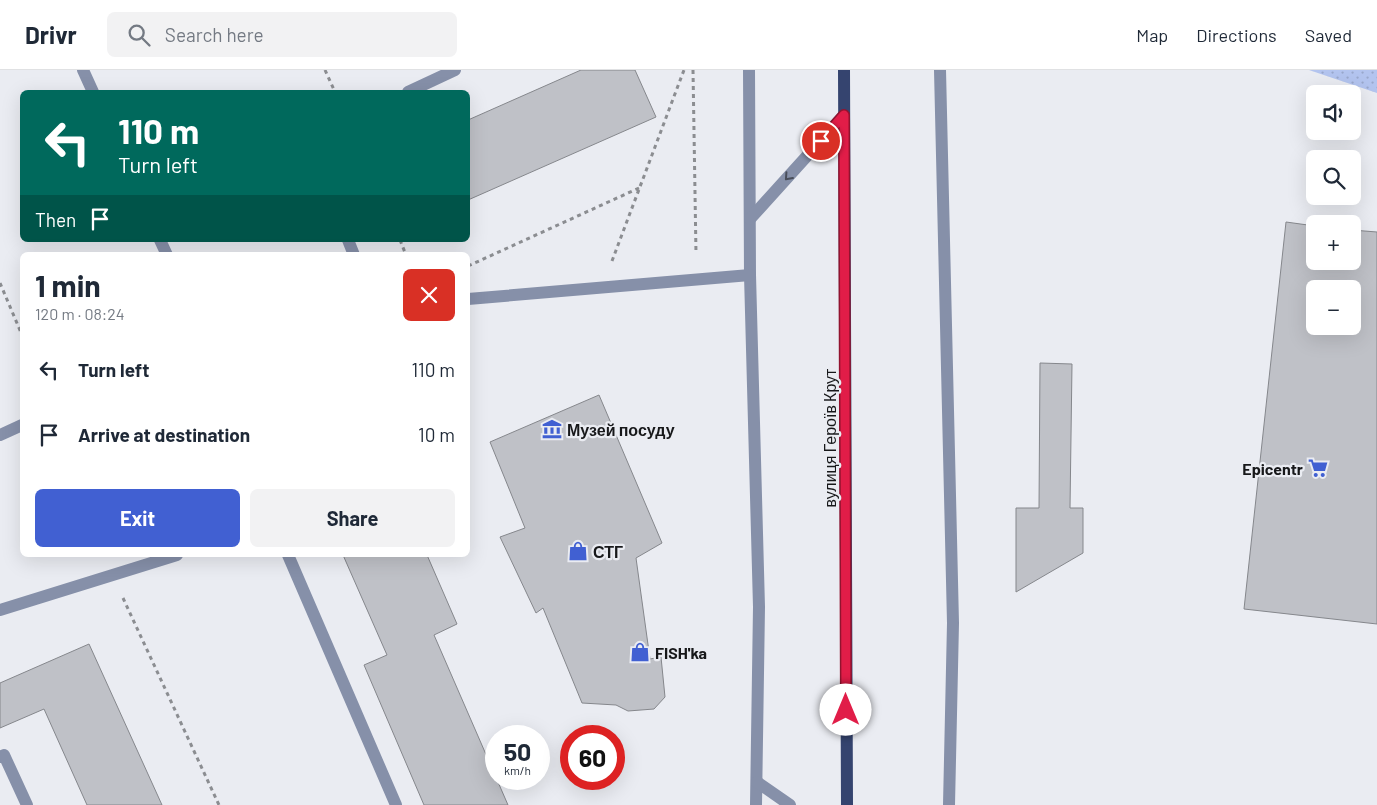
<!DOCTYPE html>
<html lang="en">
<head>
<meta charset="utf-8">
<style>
  :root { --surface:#fff; --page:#f2f2f3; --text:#1f2937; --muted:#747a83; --line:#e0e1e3; --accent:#4160d2 }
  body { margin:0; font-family:Barlow,sans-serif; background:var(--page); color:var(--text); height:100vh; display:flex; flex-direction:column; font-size:19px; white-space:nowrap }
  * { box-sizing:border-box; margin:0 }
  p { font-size:16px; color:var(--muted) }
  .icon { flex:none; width:28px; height:28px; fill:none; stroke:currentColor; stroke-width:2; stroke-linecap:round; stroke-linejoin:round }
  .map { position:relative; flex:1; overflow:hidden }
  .side { position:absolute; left:20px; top:182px; width:450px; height:305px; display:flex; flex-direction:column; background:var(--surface); border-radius:8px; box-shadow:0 5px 20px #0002 }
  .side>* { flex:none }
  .banner { position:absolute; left:20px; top:20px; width:450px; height:152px; border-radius:8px; box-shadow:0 5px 20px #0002; background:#00695c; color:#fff; overflow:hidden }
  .controls { position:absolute; left:1306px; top:15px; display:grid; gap:10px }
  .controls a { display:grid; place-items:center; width:55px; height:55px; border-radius:8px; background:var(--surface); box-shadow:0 5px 20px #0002; font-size:25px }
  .speed { position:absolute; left:485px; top:655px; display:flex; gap:10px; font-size:25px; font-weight:700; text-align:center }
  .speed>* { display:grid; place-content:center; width:65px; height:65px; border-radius:50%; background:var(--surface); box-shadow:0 5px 20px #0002; line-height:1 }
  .speed small { font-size:12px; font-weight:400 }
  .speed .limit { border:8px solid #d22; background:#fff; color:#111 }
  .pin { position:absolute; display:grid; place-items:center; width:42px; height:42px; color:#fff; margin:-21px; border:2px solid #fff; border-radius:50%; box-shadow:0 1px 5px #0007 }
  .me { position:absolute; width:55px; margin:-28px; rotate:0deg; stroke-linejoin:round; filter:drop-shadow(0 0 4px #0008) }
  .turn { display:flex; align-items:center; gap:18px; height:105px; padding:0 15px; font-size:22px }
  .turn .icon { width:65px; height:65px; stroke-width:2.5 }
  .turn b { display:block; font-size:35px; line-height:42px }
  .then { display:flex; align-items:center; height:48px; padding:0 15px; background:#0003; gap:10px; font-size:19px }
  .round { display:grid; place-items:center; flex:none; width:52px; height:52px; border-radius:8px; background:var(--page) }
  .overview { display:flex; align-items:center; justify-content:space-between; height:85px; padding:0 15px }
  h1 { font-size:30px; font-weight:700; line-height:38px }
  .action { display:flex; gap:10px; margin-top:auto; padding:10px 15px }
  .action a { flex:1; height:58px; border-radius:8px; background:var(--accent); color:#fff; font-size:20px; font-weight:700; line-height:58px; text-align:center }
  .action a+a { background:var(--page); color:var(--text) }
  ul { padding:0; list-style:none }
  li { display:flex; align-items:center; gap:15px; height:65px; padding:0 15px }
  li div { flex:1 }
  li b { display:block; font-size:19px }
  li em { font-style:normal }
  header { display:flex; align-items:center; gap:30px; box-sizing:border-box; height:70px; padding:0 25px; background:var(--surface); border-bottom:1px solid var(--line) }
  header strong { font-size:24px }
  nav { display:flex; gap:28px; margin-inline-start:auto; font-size:18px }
  .search { width:350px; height:45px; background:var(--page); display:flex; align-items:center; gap:12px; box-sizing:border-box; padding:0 18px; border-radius:8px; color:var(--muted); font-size:19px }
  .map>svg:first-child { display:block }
  .grass { fill:url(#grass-dots) }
  .building { fill:#bfc1c7; stroke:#85878c; fill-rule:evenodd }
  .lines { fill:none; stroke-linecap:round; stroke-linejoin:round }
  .path { stroke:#8b8d91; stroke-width:3; stroke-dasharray:4 4; stroke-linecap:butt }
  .lane { stroke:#8690a9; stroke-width:12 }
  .primary { stroke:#35446f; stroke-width:12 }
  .oneway { stroke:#494e5a }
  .route-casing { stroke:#92132f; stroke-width:12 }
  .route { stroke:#e11d48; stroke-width:9 }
  .labels { text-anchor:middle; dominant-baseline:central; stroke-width:4.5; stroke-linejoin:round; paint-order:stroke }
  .poi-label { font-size:16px; font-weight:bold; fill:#17181a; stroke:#eaecf2; text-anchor:start }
  .street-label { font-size:16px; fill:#17181a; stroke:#eaecf2 }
</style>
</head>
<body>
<header>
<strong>Drivr</strong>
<div class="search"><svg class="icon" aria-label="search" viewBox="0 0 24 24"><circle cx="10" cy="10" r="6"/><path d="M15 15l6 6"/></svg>Search here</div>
<nav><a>Map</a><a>Directions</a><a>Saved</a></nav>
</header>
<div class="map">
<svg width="1377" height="735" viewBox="0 0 1377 735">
  <defs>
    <pattern id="grass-dots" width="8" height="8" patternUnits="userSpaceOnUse" patternTransform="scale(1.25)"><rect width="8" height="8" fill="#b3c4ef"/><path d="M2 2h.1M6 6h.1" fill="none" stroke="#99a8cc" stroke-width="1.8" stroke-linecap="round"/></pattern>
  </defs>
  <rect width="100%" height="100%" fill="#eaecf2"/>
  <polygon class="grass" points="1309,0 1377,0 1377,23"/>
  <g class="building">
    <polygon points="581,0 635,0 656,47 468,130 468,50"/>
    <path d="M1286,152L1315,156V191H1352V160L1377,162V554L1244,539ZM1315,219H1352V256H1315Z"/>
    <polygon points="1040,293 1072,294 1070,438 1083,438 1083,483 1016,522 1016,438 1039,438"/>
    <polygon points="599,325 662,473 636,488 650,589 661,587 665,627 654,639 628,641 616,635 582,633 543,538 536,543 500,467 525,458 490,372"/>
    <polygon points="343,485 427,485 457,554 434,565 508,735 424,735 364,595 387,585"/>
    <polygon points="89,574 162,735 87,735 44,639 0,658 0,613"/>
  </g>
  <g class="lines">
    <g class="path">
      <polyline points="325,0 335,22"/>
      <polyline points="693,0 696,184"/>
      <polyline points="400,170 406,185"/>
      <polyline points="612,191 684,0"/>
      <polyline points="468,196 639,118"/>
      <polyline points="0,213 22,265"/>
      <polyline points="123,528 219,735"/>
    </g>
    <g class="lane">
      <polyline points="83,0 93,22"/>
      <polyline points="749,0 750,205 759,537 756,735"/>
      <polyline points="940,0 953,553 949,735"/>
      <polyline points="408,22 455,0"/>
      <polyline points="750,149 844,45"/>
      <polyline points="160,170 167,185"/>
      <polyline points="348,170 354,185"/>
      <polyline points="468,229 750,205"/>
      <polyline points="0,365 22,355"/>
      <polyline points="288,485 396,735"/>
      <polyline points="0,540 177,485"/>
      <polyline points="0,687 4,685 27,735"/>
      <polyline points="757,712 790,735"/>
    </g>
    <polyline class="primary" points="844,0 847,735"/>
  </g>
  <defs><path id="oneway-chevron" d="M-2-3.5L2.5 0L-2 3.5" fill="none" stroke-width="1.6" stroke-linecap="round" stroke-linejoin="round" transform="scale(1.25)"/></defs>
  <use class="oneway" href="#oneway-chevron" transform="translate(788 107) rotate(132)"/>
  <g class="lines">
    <defs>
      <polyline id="route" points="821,71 844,45 846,640"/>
    </defs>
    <use href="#route" class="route-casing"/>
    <use href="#route" class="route"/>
  </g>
  <defs>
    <symbol id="museum-bare" viewBox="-9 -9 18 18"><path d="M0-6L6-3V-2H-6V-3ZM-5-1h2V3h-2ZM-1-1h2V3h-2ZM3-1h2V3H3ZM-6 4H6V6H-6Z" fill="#4160d2" stroke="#eaecf2" stroke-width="2.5" paint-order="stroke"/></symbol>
    <symbol id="supermarket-bare" viewBox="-9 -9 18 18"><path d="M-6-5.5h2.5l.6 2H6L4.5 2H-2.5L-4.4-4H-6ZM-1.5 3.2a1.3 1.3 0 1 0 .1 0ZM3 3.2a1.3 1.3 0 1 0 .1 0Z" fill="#4160d2" stroke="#eaecf2" stroke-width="2.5" paint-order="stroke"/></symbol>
    <symbol id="shop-bare" viewBox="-9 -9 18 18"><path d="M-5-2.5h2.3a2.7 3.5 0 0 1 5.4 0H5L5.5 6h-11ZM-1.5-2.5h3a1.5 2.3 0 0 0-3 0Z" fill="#4160d2" stroke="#eaecf2" stroke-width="2.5" paint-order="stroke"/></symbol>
  </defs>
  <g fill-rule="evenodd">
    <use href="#museum-bare" x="538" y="345" width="28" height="28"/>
    <use href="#supermarket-bare" x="1304" y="384" width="28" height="28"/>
    <use href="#shop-bare" x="564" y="467" width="28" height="28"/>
    <use href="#shop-bare" x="626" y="568" width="28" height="28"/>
  </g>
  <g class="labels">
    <g class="poi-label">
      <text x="567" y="359">Музей посуду</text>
      <text x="1303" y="398" text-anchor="end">Epicentr</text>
      <text x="593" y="481">СТГ</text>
      <text x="655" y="582">FISH'ka</text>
    </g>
    <g class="street-label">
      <text transform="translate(829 368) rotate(-90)">вулиця Героїв Крут</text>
    </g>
  </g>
</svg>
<div class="controls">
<a><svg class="icon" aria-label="sound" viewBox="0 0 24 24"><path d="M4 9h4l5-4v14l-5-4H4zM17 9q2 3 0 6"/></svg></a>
<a><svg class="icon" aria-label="search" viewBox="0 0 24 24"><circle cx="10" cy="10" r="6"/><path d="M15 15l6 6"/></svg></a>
<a>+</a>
<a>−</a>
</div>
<div class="speed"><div>50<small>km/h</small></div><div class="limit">60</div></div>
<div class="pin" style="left:821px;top:71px;background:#d93025"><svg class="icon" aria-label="arrive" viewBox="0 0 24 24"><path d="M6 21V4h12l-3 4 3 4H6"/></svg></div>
<svg class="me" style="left:846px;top:640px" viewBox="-20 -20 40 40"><circle r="19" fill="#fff"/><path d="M0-13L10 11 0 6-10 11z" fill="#e11d48"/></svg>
<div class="banner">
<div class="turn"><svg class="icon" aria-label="left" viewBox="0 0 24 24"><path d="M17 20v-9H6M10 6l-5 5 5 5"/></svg><div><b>110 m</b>Turn left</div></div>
<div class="then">Then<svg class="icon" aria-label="arrive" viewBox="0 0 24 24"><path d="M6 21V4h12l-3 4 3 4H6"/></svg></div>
</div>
<section class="side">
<div class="overview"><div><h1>1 min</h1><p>120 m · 08:24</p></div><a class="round" style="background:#d93025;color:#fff"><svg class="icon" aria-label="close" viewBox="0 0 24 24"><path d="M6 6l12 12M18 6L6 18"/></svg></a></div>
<ul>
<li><svg class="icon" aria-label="left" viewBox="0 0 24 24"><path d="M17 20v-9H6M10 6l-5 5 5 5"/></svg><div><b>Turn left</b></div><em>110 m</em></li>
<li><svg class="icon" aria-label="arrive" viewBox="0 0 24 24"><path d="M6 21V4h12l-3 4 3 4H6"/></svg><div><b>Arrive at destination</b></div><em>10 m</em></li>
</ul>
<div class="action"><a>Exit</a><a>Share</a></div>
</section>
</div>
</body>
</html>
